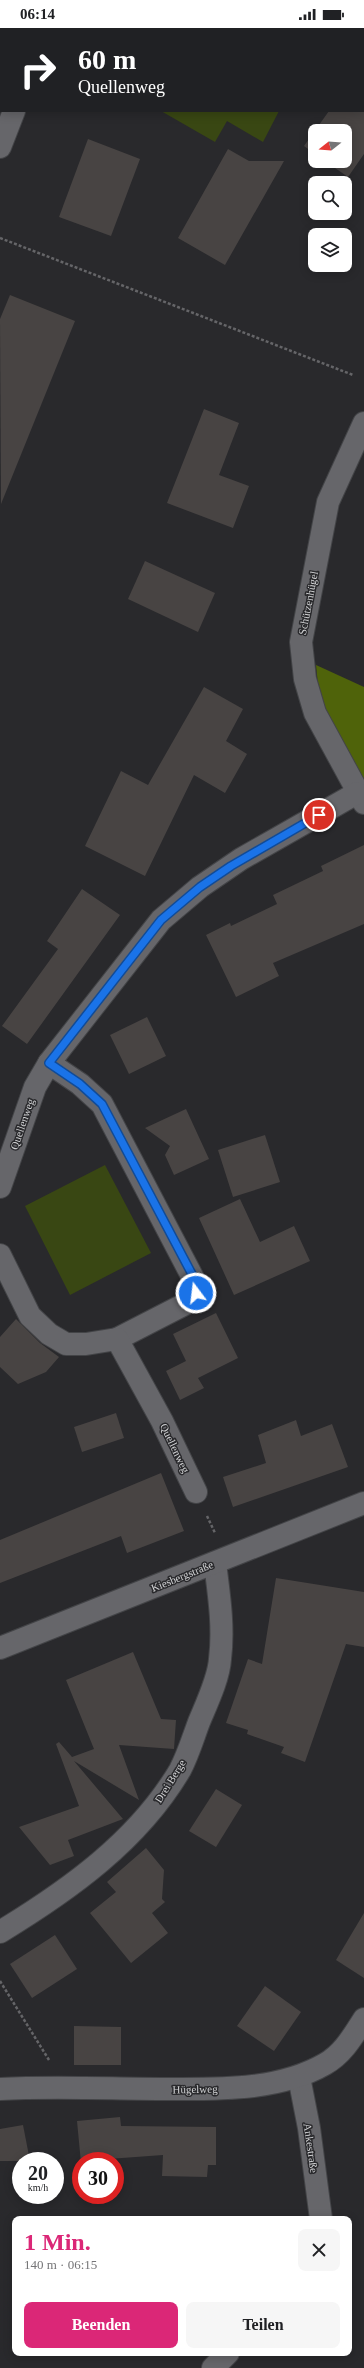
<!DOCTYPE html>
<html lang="de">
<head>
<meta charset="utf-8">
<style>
  :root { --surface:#fff; --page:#f6f6f6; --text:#202124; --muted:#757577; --accent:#db2777 }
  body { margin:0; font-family:"Times New Roman",serif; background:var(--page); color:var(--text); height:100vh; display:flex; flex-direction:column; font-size:15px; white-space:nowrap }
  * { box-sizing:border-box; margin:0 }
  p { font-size:13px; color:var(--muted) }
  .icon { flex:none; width:22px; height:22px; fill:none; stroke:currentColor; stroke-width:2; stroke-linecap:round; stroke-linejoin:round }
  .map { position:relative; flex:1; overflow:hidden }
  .side { position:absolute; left:12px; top:2188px; width:340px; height:140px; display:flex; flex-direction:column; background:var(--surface); border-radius:8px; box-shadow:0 2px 10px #0003 }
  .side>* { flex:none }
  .hud { position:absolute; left:0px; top:0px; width:364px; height:84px; box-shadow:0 2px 10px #0003; background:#202124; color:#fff; overflow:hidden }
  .needle { width:26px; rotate:253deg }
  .fabs { position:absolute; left:308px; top:96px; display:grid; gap:8px }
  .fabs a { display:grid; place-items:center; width:44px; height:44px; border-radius:8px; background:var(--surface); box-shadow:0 2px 10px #0003; font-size:20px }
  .speed { position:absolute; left:12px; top:2124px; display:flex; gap:8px; font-size:20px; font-weight:700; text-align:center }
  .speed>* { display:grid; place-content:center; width:52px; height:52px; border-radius:50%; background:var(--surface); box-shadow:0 2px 10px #0003; line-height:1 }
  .speed small { font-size:10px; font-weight:400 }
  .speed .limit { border:6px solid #d22; background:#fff; color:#111 }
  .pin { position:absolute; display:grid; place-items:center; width:34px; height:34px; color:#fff; margin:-17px; border:2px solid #fff; border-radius:50%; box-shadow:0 1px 4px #0007 }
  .me { position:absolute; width:44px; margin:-22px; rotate:345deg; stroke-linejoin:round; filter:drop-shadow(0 0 3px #0008) }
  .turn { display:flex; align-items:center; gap:14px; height:84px; padding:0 12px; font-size:18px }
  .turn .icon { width:52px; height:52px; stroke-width:2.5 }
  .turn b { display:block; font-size:28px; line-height:34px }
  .round { display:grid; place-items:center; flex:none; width:42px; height:42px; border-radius:8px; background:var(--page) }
  .head { display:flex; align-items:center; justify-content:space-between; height:68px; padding:0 12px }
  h1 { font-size:24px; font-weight:700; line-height:30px; color:var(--accent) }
  .cta { display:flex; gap:8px; margin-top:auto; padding:8px 12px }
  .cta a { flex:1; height:46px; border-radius:8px; background:var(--accent); color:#fff; font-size:16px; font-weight:700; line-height:46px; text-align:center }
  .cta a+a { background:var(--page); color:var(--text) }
  .status { display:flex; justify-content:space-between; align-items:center; height:28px; padding:0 20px; background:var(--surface); direction:ltr }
  .status svg { height:11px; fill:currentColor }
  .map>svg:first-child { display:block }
  .green { fill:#394713 }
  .forest { fill:#4f630a }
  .building { fill:#484443 }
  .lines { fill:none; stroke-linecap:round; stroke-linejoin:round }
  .minor-casing { stroke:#434447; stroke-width:24 }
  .tertiary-casing { stroke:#434447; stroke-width:24 }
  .path { stroke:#656568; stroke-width:2.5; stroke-dasharray:3 2; stroke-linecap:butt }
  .minor { stroke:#66666a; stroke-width:22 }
  .tertiary { stroke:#66666a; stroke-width:22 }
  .route-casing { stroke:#114b97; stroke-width:10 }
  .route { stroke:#1a73e8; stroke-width:7 }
  .labels { text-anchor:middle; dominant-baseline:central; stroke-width:3; stroke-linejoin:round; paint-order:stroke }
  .street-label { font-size:11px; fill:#d2d3d5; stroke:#29292c }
</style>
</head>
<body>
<div class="status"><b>06:14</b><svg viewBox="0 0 49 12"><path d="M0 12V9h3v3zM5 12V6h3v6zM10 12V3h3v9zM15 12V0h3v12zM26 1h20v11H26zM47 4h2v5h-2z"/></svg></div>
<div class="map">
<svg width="364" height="2340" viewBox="0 0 364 2340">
  <rect width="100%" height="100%" fill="#29292c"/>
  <g class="green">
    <polygon points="161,83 279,83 263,114 227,93 215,114"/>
    <polygon points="105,1137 151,1225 70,1267 25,1178"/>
  </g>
  <polygon class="forest" points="316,637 364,659 364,761 321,687"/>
  <g class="building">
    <polygon points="329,83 364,83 364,126 348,149 325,133 345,133 345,103 315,103 315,126 304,118"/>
    <polygon points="88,111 140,131 111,208 59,189"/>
    <polygon points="228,121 249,133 284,133 225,237 178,210"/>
    <polygon points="10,267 75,293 1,476 0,291"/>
    <polygon points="204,381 239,395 219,447 249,458 233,500 167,475"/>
    <polygon points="145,533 215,565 198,604 128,571"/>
    <polygon points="204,659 243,681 226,713 247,726 225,765 194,747 145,848 85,818 121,743 148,757"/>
    <polygon points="364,817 364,896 273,935 279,948 236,969 206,907 230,895 231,898 277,876 273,867 323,843 321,838"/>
    <polygon points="82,861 120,887 27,1016 2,998 58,921 47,913"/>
    <polygon points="147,989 166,1028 129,1046 110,1007"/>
    <polygon points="186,1081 209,1131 174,1147 165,1127 170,1118 145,1100"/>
    <polygon points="265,1107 280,1154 233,1169 218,1122"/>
    <polygon points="240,1171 260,1214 294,1198 310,1233 234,1267 199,1190"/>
    <polygon points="216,1285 238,1330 198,1350 204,1360 180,1372 166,1343 186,1333 173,1306"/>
    <polygon points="16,1291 40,1315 59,1329 46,1344 18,1356 0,1339 0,1309"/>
    <polygon points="116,1385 124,1410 82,1424 74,1399"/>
    <polygon points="296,1392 301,1408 332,1396 348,1439 233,1479 223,1449 266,1435 258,1407"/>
    <polygon points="161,1445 184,1503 127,1525 121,1508 0,1555 0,1512"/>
    <polygon points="276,1550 364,1564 364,1619 346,1616 305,1734 281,1725 284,1719 247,1706 248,1702 226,1695 248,1631 262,1636"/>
    <polygon points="133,1624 161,1691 176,1692 174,1721 119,1717 139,1772 74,1733 123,1791 68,1812 74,1828 50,1837 19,1799 79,1778 56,1716 59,1714 72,1729 94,1721 66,1652"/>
    <polygon points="216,1761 242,1777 216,1819 189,1803"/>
    <polygon points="146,1820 164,1842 162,1871 165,1874 152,1885 168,1905 131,1935 90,1885 116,1864 107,1854"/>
    <polygon points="364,1885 364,1950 336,1932"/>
    <polygon points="55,1907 77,1941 32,1970 10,1936"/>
    <polygon points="265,1958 301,1984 274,2023 237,1998"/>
    <polygon points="74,1998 121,1999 121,2037 74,2037"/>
    <polygon points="120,2089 121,2098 216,2099 216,2137 208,2137 207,2149 162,2148 163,2127 81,2133 81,2135 77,2093"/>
    <polygon points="23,2097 30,2133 0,2133 0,2101"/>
  </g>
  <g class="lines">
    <defs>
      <g id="minor">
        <polyline points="46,1 47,0"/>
        <polyline points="0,119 14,83"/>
        <polyline points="364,395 328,474 301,614 305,651 315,685 364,775"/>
        <polyline points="49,1035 80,1056 102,1076 193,1250 196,1265 189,1274 117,1311"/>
        <polyline points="0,1159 35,1059 49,1035 161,892 200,859 241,831 357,765"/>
        <polyline points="0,1227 30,1288 49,1306 66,1316 86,1316 117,1311 162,1393 196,1464"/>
        <path d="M0,1904C69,1862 138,1813 180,1742C188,1727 193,1710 199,1694C206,1677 219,1650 220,1631C224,1599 219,1567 215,1535"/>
        <polyline points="299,2049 309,2100 321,2191"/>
        <path d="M0,2061C56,2058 112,2061 167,2061C219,2061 278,2063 325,2036C343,2026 353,2008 364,1991"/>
        <polyline points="213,2340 228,2325"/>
      </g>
      <polyline id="tertiary" points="0,1620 364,1475"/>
    </defs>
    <use href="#minor" class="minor-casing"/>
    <use href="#tertiary" class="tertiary-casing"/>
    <g class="path">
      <polyline points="0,210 353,347"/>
      <polyline points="207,1488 215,1505"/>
      <polyline points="0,1953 49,2032"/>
    </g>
    <use href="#minor" class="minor"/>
    <use href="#tertiary" class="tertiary"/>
  </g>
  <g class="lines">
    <defs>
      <polyline id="route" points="196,1265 194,1250 102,1076 80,1056 49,1035 161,892 200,859 231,838 319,787"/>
    </defs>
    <use href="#route" class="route-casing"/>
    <use href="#route" class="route"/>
  </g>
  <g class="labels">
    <g class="street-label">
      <text transform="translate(308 575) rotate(-79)">Schützenhügel</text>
      <text transform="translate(22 1096) rotate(-71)">Quellenweg</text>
      <text transform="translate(175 1420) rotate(64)">Quellenweg</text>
      <text transform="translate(182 1548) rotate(-22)">Kiesbergstraße</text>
      <text transform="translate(170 1753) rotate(-58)">Drei Berge</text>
      <text transform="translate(195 2061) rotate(-1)">Hügelweg</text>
      <text transform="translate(311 2120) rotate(82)">Ankestraße</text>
    </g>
  </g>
</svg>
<div class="fabs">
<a><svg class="needle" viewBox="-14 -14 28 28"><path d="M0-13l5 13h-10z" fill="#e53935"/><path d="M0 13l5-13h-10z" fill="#757577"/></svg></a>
<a><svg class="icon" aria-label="search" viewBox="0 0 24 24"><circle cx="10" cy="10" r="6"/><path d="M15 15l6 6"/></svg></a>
<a><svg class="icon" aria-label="layers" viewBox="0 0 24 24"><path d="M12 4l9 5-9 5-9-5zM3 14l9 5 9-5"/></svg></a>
</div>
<div class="speed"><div>20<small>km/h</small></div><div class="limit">30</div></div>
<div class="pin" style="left:319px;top:787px;background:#d93025"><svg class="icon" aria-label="arrive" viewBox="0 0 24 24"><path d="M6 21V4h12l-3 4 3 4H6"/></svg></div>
<svg class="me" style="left:196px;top:1265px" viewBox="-20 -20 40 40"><circle r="17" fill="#1a73e8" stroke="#fff" stroke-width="3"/><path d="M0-11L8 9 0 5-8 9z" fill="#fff"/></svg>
<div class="hud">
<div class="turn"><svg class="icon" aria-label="right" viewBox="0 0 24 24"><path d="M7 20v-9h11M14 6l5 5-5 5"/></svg><div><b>60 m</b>Quellenweg</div></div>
</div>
<section class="side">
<div class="head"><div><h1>1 Min.</h1><p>140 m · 06:15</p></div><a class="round"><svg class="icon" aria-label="close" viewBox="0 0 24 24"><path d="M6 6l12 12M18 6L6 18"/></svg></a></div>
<div class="cta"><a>Beenden</a><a>Teilen</a></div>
</section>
</div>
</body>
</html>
